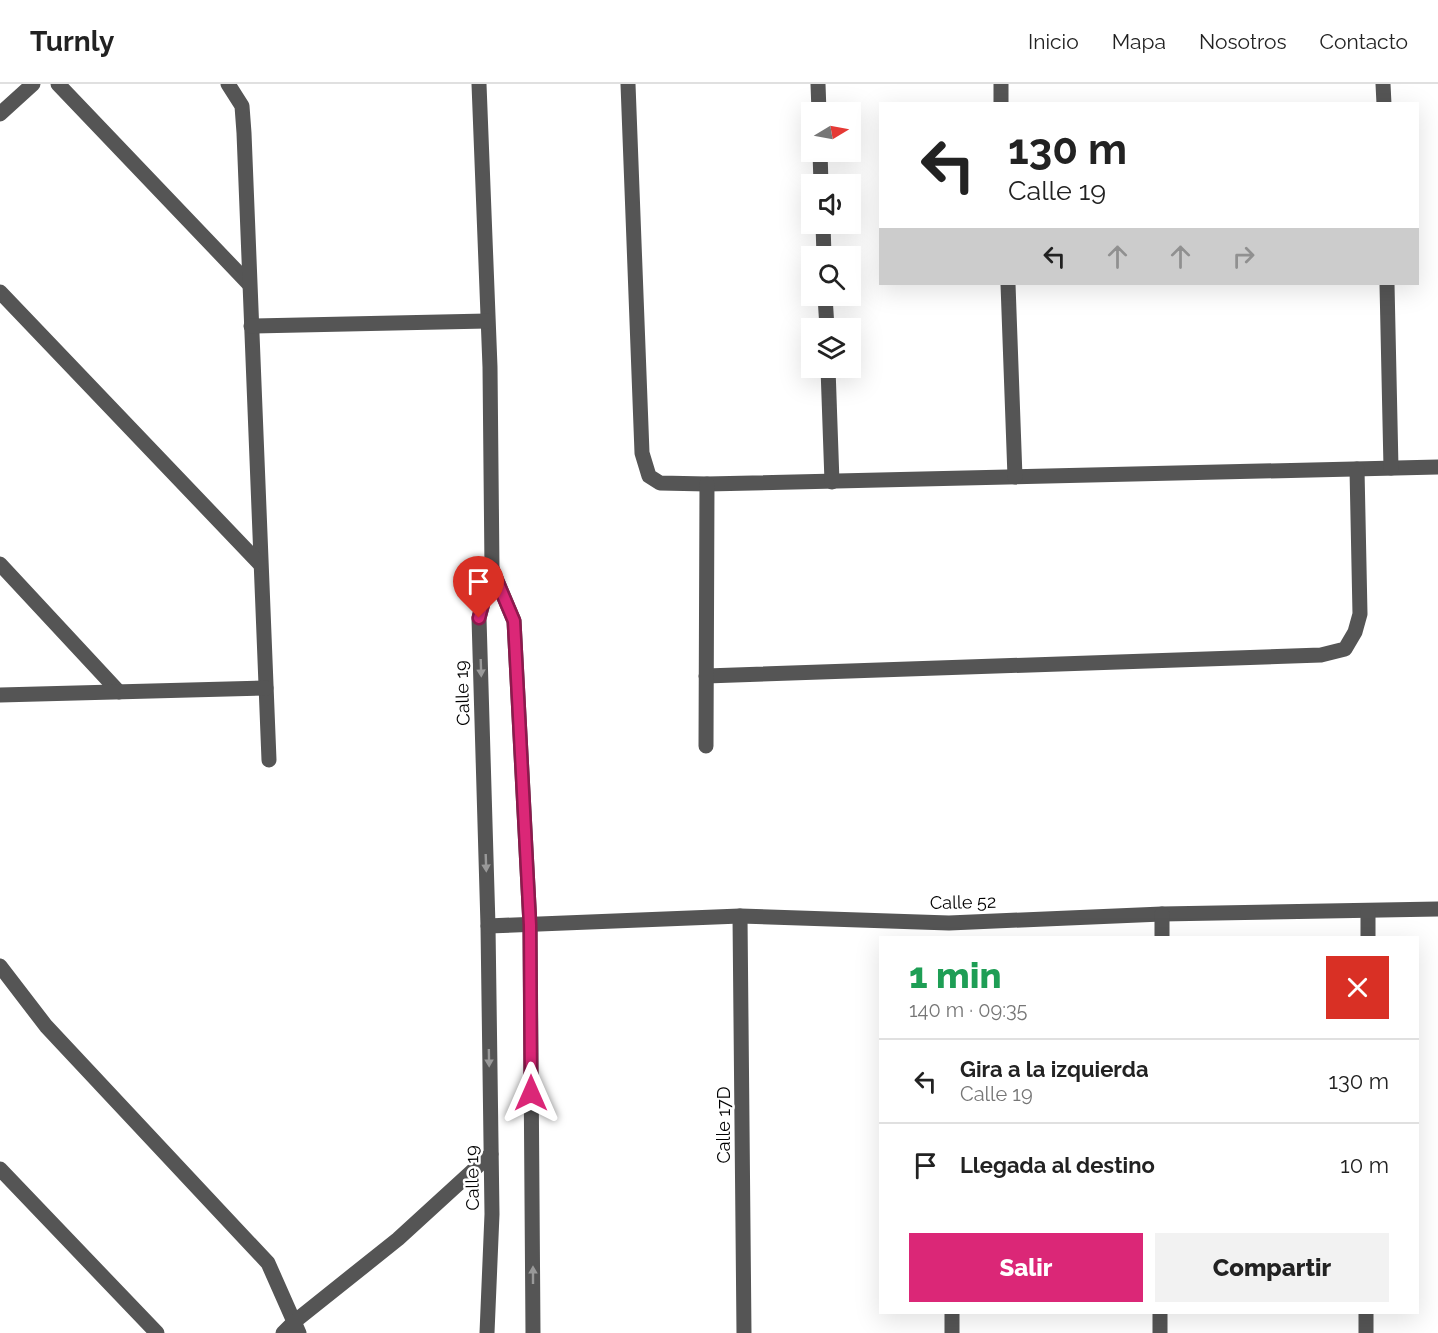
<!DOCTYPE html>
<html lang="es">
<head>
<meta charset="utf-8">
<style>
  :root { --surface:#fff; --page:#f2f2f2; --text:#222; --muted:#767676; --line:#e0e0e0; --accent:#db2777 }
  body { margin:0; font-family:Raleway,sans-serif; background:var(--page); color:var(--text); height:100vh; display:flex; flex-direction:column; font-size:22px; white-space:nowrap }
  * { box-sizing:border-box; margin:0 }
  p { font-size:20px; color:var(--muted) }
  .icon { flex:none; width:33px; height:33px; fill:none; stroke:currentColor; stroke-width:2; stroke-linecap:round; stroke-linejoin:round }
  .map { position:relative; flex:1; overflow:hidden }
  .sheet { position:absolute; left:879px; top:852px; width:540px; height:378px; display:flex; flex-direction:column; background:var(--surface); border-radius:0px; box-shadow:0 6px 24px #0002 }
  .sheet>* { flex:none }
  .banner { position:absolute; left:879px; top:18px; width:540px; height:183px; border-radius:0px; box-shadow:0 6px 24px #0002; background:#fff; color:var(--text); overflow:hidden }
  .needle { width:39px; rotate:80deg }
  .tools { position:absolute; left:801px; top:18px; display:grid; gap:12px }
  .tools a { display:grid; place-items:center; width:60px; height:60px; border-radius:0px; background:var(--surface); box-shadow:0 6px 24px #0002; font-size:30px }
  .pin { position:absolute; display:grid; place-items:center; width:51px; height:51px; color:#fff; margin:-62px -26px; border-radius:50% 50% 50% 0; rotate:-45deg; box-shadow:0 0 6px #0007 }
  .pin .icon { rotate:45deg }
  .me { position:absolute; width:66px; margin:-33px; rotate:0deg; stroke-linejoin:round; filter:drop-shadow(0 0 4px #0008) }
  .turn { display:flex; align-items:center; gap:21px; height:126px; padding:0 30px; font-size:27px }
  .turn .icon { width:78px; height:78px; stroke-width:2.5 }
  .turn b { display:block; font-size:42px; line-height:51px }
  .lanes { display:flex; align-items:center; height:57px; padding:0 30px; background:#0003; justify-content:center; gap:30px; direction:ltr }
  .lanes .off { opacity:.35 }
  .round { display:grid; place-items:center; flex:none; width:63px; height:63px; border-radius:0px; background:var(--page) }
  .overview { display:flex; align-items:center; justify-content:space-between; height:102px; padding:0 30px }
  h1 { font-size:36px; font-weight:800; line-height:45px; color:#1e9e55 }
  .primary-button { display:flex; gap:12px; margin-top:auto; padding:12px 30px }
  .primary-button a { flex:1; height:69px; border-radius:0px; background:var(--accent); color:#fff; font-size:24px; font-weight:800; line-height:69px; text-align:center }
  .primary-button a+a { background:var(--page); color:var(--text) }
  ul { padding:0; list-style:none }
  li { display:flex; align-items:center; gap:18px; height:84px; padding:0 30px; border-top:2px solid var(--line) }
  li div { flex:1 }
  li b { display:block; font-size:22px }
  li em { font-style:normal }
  header { display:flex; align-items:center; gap:36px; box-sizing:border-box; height:84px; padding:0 30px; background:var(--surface); border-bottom:2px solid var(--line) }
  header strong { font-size:28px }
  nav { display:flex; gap:33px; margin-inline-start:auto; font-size:21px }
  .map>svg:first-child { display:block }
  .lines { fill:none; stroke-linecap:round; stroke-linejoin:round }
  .minor { stroke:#555; stroke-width:15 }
  .oneway { fill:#999 }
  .route-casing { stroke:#8e194d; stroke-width:15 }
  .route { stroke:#db2777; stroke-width:10 }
  .labels { text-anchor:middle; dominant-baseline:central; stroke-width:5; stroke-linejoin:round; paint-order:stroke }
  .street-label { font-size:18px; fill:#000; stroke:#fff }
</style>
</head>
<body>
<header>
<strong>Turnly</strong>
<nav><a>Inicio</a><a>Mapa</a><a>Nosotros</a><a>Contacto</a></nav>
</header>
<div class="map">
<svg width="1438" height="1249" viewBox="0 0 1438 1249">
  <rect width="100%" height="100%" fill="#fff"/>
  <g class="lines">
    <g class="minor">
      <polyline points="58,0 249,200"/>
      <polyline points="228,0 242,22 244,49 269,676"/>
      <polyline points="479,0 490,283 492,485 479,534 488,842 492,1130 487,1249"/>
      <polyline points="628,0 642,369 649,392 660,399 707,400 1438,383"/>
      <polyline points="818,0 819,28"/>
      <polyline points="1001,0 1001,20"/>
      <polyline points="1383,0 1384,20"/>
      <polyline points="0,30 33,0"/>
      <polyline points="820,68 821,100"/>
      <polyline points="823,140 824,172"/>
      <polyline points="1008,200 1015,393"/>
      <polyline points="1387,200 1391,384"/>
      <polyline points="0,208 260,480"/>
      <polyline points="825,212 827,244"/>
      <polyline points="251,242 487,237"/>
      <polyline points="828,284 832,398"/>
      <polyline points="0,480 119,608"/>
      <polyline points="492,485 514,537 530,841 533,1249"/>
      <polyline points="706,592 1321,571 1345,565 1355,548 1360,530 1357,385"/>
      <polyline points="0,611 266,604"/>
      <polyline points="706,662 707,400"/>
      <polyline points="740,832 744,1249"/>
      <polyline points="488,842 740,832 949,839 1162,830 1438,825"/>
      <polyline points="1162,854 1162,830"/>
      <polyline points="1368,854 1368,827"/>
      <polyline points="0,882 46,942 268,1179 299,1249"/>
      <polyline points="0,1085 157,1249"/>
      <polyline points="952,1228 952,1249"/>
      <polyline points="283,1249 294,1238 398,1155 491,1070"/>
      <polyline points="1160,1249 1160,1228"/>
      <polyline points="1366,1249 1366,1228"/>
    </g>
  </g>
  <defs><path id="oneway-solid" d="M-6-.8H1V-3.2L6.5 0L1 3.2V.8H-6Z" transform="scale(1.5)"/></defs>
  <g class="oneway">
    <use href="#oneway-solid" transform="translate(481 584) rotate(88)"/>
    <use href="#oneway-solid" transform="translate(486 779) rotate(88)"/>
    <use href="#oneway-solid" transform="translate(489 974) rotate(89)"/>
    <use href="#oneway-solid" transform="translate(533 1191) rotate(-90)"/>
  </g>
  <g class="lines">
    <defs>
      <polyline id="route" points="479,534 492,485 514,537 530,841 531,1009"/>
    </defs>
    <use href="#route" class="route-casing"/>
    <use href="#route" class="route"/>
  </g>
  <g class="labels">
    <g class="street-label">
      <text transform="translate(462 609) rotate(-92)">Calle 19</text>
      <text transform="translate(963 818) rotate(-1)">Calle 52</text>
      <text transform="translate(723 1041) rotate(-90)">Calle 17D</text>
      <text transform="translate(472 1094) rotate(-91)">Calle 19</text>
    </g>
  </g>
</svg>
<div class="tools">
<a><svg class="needle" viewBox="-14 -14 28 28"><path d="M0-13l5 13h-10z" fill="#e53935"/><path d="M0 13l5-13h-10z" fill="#767676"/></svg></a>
<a><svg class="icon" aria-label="sound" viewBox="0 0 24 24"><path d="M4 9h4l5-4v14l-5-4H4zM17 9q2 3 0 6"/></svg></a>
<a><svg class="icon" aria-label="search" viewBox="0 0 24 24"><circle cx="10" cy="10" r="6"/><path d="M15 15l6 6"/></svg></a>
<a><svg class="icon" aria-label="layers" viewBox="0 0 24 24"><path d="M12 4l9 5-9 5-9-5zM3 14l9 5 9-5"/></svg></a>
</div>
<div class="pin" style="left:479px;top:534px;background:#d93025"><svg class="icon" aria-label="arrive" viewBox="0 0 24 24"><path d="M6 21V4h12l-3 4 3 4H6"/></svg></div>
<svg class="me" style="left:531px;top:1009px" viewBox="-20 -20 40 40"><path d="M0-17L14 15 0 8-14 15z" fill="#db2777" stroke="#fff" stroke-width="4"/></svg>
<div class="banner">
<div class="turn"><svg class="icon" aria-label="left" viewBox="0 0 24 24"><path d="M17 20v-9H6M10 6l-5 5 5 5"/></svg><div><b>130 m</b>Calle 19</div></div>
<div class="lanes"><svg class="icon" aria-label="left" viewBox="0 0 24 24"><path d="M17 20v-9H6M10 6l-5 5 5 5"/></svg><svg class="icon off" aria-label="ahead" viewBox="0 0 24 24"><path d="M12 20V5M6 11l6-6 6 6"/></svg><svg class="icon off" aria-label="ahead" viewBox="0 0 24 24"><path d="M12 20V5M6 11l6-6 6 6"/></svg><svg class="icon off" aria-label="right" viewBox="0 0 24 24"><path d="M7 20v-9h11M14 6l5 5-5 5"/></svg></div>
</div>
<section class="sheet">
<div class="overview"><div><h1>1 min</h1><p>140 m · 09:35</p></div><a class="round" style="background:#d93025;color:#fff"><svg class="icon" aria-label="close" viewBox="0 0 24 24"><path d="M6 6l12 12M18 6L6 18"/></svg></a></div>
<ul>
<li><svg class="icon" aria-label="left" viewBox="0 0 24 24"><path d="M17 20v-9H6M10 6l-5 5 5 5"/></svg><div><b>Gira a la izquierda</b><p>Calle 19</p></div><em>130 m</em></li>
<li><svg class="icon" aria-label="arrive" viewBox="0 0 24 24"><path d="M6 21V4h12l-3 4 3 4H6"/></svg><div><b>Llegada al destino</b></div><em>10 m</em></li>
</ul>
<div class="primary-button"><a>Salir</a><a>Compartir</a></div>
</section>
</div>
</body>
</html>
